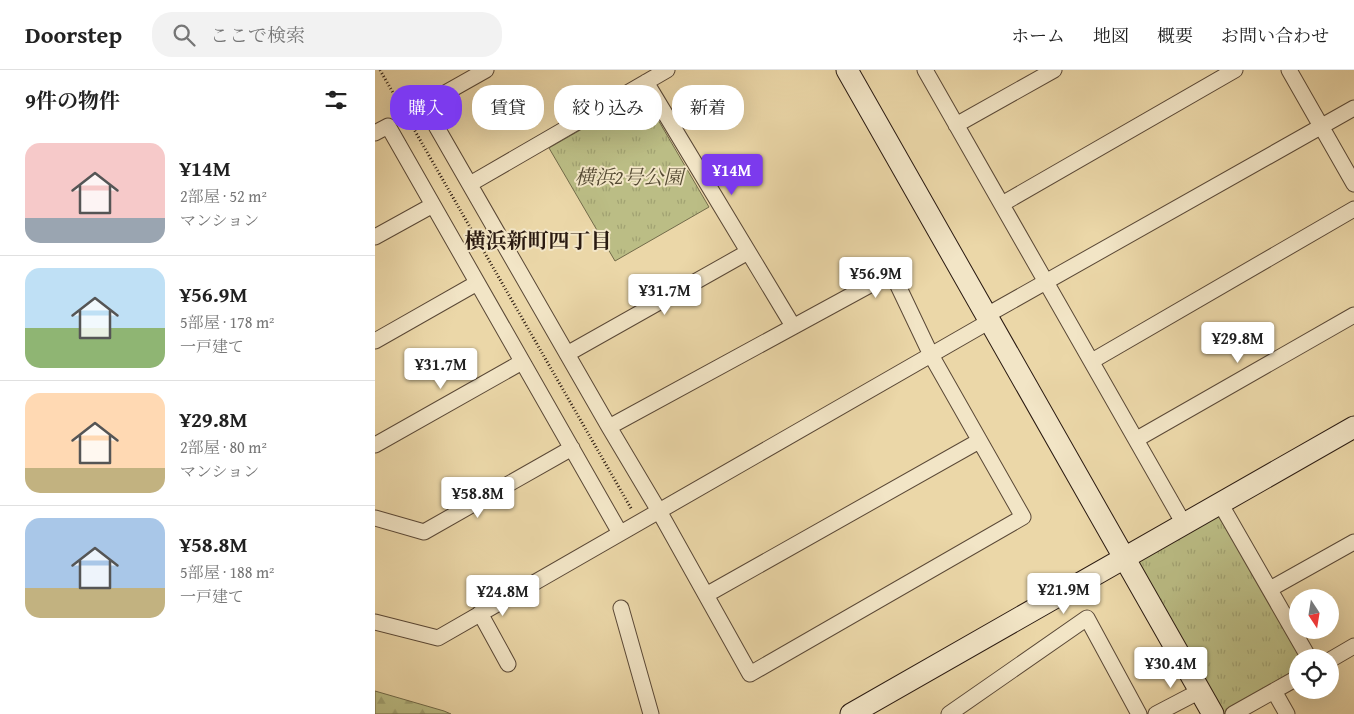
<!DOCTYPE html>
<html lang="ja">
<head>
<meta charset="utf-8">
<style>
  :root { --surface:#fff; --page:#f2f2f2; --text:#222; --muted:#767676; --line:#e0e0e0; --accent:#7c3aed }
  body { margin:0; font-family:"Gentium Book Plus","Noto Serif JP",serif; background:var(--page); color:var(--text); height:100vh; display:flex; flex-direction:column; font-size:19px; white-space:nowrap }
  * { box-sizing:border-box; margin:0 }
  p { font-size:16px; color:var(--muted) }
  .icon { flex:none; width:28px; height:28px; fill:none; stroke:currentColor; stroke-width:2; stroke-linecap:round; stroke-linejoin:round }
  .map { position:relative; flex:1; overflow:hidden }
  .drawer { display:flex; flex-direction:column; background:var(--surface); width:375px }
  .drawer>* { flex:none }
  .top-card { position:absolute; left:15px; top:15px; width:475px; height:45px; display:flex; gap:10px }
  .needle { width:32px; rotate:168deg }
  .fabs { position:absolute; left:914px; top:519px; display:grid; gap:10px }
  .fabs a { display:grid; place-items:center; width:50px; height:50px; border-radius:50%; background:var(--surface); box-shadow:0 5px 20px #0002; font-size:25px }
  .price { position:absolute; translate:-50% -42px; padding:0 11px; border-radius:5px; background:#fff; color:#222; font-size:16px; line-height:32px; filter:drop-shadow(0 1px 2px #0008) }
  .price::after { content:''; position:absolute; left:50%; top:30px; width:15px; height:11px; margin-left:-8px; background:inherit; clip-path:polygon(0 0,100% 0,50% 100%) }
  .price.current { background:var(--accent); color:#fff }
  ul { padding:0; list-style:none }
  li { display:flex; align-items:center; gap:15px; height:125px; padding:0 25px }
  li+li { border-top:1px solid var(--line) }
  li span { display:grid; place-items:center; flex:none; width:140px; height:100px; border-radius:15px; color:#555 }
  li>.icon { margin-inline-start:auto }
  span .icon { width:60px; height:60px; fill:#fffc; stroke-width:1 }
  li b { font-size:21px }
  h2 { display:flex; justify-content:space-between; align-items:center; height:60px; padding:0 25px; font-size:21px }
  .tag { padding:0 18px; border-radius:20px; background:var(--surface); box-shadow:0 5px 20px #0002; font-size:18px; line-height:45px }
  .tag.current { background:var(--accent); color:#fff }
  header { display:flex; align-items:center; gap:30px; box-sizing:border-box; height:70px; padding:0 25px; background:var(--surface); border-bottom:1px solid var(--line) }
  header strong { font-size:24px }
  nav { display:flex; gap:28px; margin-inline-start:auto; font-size:18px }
  .search { width:350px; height:45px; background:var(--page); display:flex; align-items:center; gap:12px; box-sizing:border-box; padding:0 18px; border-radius:20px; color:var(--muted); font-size:19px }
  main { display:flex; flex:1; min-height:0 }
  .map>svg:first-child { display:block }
</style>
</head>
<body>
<header>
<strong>Doorstep</strong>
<div class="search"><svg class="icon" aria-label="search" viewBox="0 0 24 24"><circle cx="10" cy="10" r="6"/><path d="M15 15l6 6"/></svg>ここで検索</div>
<nav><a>ホーム</a><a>地図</a><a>概要</a><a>お問い合わせ</a></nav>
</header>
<main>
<section class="drawer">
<h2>9件の物件<svg class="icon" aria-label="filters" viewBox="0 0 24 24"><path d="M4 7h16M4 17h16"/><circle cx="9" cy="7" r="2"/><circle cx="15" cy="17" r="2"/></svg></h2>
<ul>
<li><span style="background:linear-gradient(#f6c9c9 75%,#9aa5b1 0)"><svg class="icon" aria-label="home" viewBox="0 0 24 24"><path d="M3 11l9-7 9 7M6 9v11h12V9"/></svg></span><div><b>¥14M</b><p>2部屋 · 52 m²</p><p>マンション</p></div></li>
<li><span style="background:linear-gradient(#bfe0f5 60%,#8fb573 0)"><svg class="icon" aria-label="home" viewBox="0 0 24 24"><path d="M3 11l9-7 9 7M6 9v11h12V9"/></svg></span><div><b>¥56.9M</b><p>5部屋 · 178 m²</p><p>一戸建て</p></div></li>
<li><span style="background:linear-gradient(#ffd9b3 75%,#c2b280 0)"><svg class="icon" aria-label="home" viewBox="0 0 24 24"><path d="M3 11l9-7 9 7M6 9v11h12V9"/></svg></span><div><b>¥29.8M</b><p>2部屋 · 80 m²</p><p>マンション</p></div></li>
<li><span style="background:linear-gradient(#a9c7e8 70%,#c2b280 0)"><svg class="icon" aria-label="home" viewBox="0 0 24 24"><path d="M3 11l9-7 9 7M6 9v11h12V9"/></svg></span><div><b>¥58.8M</b><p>5部屋 · 188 m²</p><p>一戸建て</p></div></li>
</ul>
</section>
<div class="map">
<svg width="979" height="644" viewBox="0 0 979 644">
  <defs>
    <pattern id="grass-tufts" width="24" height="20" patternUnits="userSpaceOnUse" patternTransform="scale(1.25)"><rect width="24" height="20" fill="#bbbd85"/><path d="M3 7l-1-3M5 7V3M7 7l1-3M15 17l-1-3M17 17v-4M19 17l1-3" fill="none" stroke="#a1a272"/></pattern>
    <pattern id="forest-firs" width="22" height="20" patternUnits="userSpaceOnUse" patternTransform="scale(1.25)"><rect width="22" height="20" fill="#bbbd85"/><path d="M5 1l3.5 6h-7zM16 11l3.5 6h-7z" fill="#a1a272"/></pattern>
  </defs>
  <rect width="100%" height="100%" fill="#ebd7a8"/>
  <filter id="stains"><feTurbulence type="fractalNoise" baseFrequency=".004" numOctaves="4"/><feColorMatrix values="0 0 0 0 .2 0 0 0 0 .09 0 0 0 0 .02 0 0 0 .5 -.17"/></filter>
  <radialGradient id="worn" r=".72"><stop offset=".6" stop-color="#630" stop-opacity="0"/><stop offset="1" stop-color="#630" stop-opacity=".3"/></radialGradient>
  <!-- grass -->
  <path fill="url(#grass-tufts)" stroke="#726b4a" d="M 268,24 L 334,137 L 240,191 L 174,78 Z
    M 843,445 L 927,587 L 922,588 L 922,602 L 850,644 L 843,644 L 759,492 Z"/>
  <!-- forest -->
  <path fill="url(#forest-firs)" stroke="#726b4a" d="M 0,621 L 69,641 L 76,644 L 0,644 Z"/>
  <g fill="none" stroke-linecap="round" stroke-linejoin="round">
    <!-- street casing -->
    <g stroke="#5a4836" stroke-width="17">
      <path id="street" d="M 111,0 L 49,35 L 234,357 L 284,441 L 375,604 L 648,447 L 556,285 L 517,203 L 234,357
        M 550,0 L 809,454
        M 914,0 L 979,114
        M 271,12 L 418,256
        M 581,55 L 679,0
        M 0,63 L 13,56 L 245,463
        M 95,114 L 292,0
        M 627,134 L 860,0
        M 0,167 L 58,135
        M 612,245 L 979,38
        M 0,271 L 102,213
        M 192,284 L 373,182
        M 717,291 L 979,139
        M 762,369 L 979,245
        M 0,375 L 147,292
        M 845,433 L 934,588
        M 0,448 L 49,462 L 197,378
        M 895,519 L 979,472
        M 331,525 L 604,371
        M 246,538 L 276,644
        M 105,543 L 133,594
        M 0,552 L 63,568 L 615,251
        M 955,590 L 979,576
        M 899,621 L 912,644
        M 574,644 L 712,548 L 764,644
        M 781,644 L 825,621
        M 858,644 L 922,608"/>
    </g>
    <!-- secondary casing -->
    <g stroke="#291910" stroke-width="23">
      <path id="secondary" d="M 472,0 L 838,644
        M 476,644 L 979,357"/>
    </g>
    <!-- path -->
    <path stroke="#291910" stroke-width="3" stroke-dasharray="1 2.5" stroke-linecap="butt" d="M 5,0 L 257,440"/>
    <!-- street -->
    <use href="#street" stroke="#f2e5c6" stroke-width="15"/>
    <!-- secondary -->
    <use href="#secondary" stroke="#f2e5c6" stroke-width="21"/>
  </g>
  <g text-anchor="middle" stroke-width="4" stroke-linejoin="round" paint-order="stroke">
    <!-- park labels -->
    <g font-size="20" font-style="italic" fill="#554a33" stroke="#f2e5c6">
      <text x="254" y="114">横浜2号公園</text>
    </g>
    <!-- neighbourhood labels -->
    <g font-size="21" font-weight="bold" fill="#291910" stroke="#f2e5c6">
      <text x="163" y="178">横浜新町四丁目</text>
    </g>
  </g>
  <rect width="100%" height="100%" filter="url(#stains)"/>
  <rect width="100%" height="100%" fill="url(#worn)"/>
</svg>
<div class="fabs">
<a><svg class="needle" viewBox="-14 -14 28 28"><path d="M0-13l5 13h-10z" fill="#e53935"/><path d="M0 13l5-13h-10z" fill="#767676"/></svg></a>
<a><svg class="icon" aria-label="locate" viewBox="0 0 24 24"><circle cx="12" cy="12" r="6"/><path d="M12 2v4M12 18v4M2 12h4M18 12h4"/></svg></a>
</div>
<b class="price current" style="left:357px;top:126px">¥14M</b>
<b class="price" style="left:501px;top:229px">¥56.9M</b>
<b class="price" style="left:290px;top:246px">¥31.7M</b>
<b class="price" style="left:863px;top:294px">¥29.8M</b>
<b class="price" style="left:66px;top:320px">¥31.7M</b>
<b class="price" style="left:103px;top:449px">¥58.8M</b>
<b class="price" style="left:689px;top:545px">¥21.9M</b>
<b class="price" style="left:128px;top:547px">¥24.8M</b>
<b class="price" style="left:796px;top:619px">¥30.4M</b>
<div class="top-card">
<a class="tag current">購入</a>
<a class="tag">賃貸</a>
<a class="tag">絞り込み</a>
<a class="tag">新着</a>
</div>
</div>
</main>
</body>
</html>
